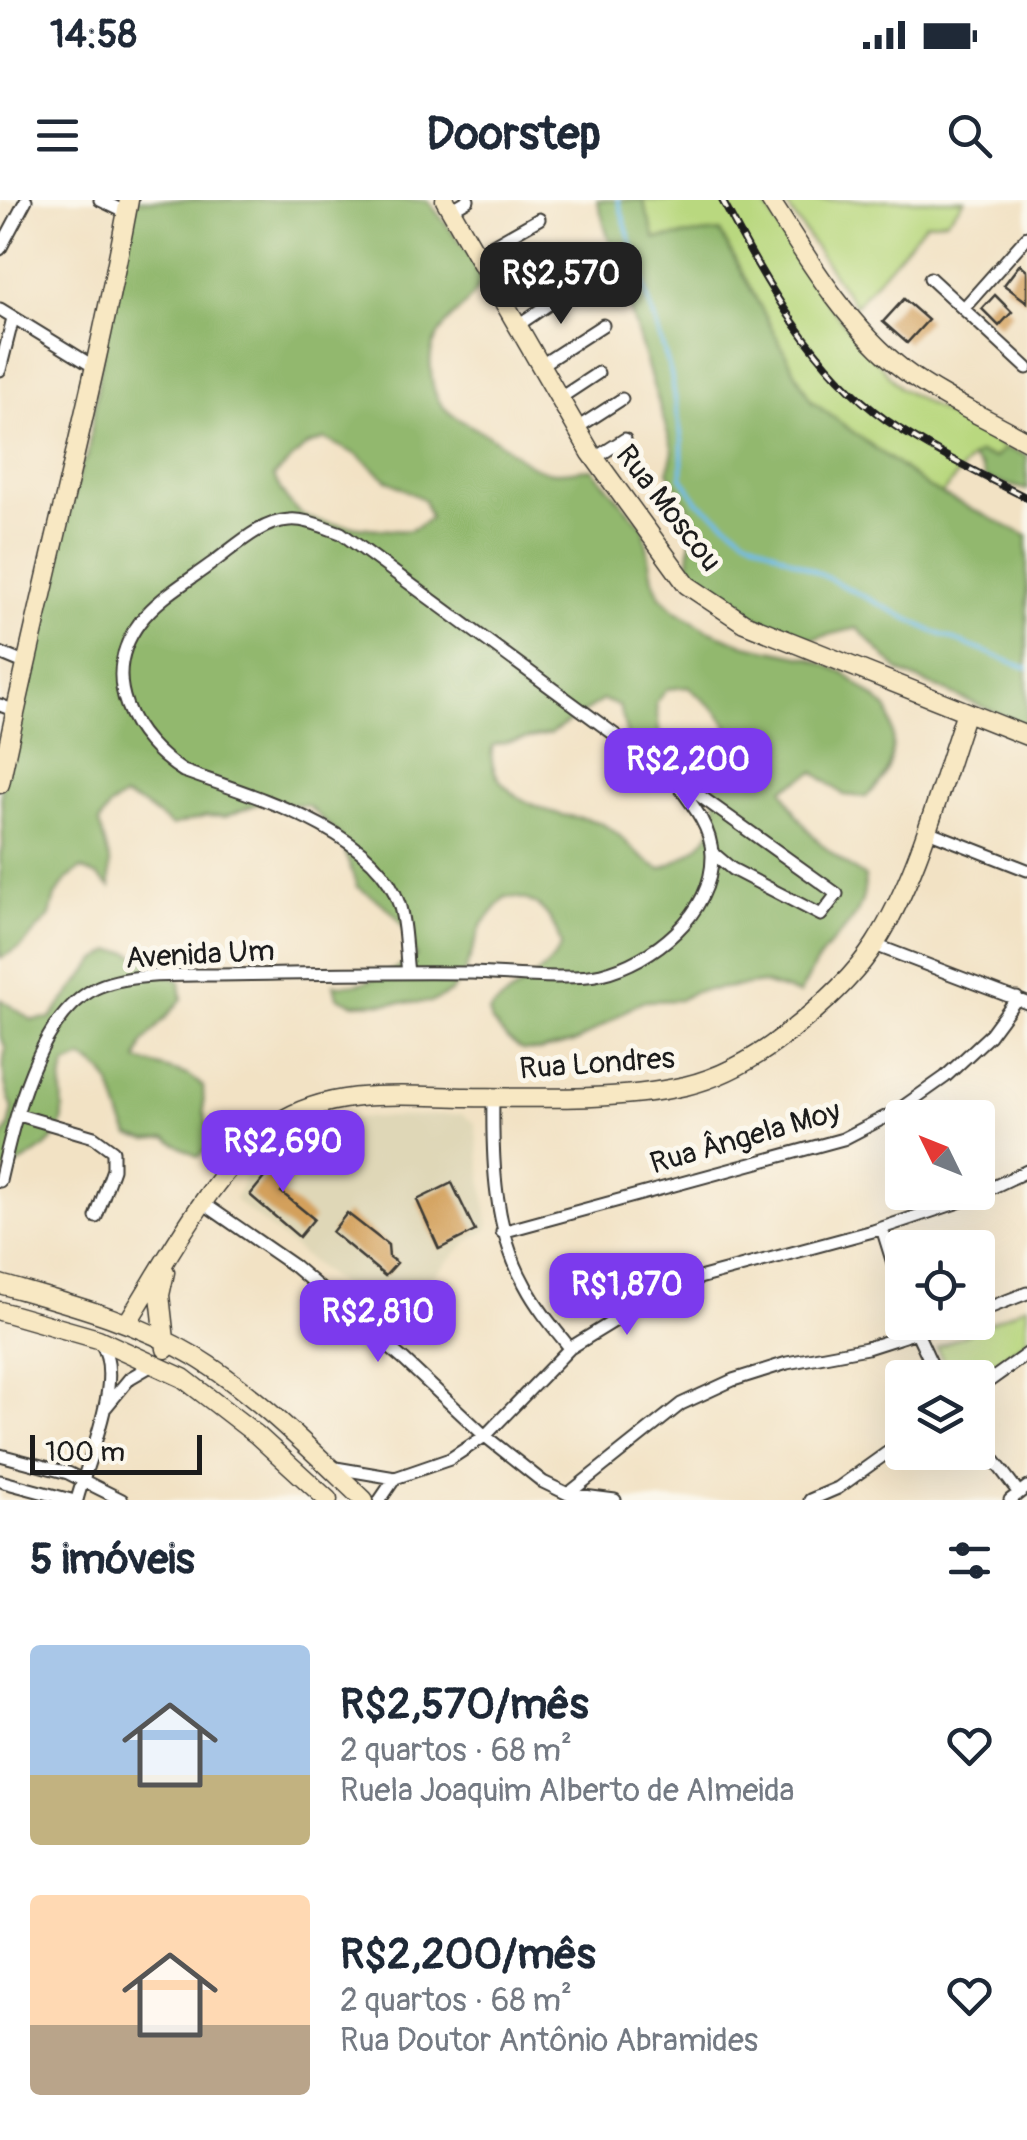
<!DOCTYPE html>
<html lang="pt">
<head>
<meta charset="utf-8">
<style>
  :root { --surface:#fff; --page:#f6f6f7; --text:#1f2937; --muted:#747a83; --accent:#7c3aed }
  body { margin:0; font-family:Pangolin,sans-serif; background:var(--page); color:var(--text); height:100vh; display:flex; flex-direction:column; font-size:38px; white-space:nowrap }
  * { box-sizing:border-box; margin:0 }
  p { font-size:32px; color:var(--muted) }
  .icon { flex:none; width:55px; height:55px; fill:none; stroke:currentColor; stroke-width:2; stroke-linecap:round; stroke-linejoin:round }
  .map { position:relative; height:1300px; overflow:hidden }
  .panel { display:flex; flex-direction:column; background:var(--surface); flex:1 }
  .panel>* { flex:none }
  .needle { width:65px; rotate:313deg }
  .controls { position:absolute; left:885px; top:900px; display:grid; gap:20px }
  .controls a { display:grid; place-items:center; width:110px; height:110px; border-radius:10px; background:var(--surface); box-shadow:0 10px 40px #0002; font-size:50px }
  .scale { position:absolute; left:30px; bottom:25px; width:172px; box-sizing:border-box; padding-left:10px; border:5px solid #1c1c1c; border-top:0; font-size:28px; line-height:35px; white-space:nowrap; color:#1c1c1c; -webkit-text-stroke:8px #fbf7ec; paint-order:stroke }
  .price { position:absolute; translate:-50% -85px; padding:0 22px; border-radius:20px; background:var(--accent); color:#fff; font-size:32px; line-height:65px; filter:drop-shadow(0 2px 5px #0008) }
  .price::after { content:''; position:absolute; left:50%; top:60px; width:30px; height:22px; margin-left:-15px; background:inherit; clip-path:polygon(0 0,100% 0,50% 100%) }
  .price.active { background:#222; color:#fff }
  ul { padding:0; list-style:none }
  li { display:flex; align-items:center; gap:30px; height:250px; padding:0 30px }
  li span { display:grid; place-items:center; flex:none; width:280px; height:200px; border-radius:10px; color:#555 }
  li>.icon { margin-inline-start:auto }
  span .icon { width:120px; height:120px; fill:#fffc; stroke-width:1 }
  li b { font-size:42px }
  h2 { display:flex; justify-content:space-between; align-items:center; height:120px; padding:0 30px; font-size:42px }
  .status { display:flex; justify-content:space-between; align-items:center; height:70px; padding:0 50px; background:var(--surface); direction:ltr }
  .status svg { height:28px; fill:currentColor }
  header { display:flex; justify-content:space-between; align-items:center; height:130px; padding:0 30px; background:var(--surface); font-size:45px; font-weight:700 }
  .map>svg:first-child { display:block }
</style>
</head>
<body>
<div class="status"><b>14:58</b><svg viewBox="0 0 49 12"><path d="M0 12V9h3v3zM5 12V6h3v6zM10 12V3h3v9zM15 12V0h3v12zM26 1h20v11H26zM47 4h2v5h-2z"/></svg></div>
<header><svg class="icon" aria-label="menu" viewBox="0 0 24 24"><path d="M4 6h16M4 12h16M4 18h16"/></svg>Doorstep<svg class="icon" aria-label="search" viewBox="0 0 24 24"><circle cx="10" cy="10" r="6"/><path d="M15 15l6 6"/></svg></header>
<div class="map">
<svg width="1027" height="1300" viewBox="0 0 1027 1300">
  <rect width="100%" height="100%" fill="#fbf7ec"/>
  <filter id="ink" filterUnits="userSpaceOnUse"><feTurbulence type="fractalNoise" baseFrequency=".01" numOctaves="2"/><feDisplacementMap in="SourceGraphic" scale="20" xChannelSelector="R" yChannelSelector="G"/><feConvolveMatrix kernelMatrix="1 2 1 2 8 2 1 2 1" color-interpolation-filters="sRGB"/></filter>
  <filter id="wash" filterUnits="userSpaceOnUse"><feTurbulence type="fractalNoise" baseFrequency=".0048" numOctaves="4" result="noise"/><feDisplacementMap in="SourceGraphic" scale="40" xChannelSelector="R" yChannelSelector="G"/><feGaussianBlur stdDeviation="2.25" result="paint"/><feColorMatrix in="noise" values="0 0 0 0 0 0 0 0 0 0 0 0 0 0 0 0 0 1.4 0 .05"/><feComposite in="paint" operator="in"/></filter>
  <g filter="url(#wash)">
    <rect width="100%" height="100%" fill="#f2e2c4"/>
    <!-- built -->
    <path fill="#dfd7b7" d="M 462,914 L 475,923 L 489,1029 L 466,1043 L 387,1123 L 235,1000 L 248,966 L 266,950 L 302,930 L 334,919 Z"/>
    <!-- green -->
    <path fill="#b9d87f" stroke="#6a7a4e" stroke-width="2.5" d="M 643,0 L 762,0 L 828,104 L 900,188 L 1005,248 L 995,258 L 971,258 L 942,294 L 929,288 L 811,201 L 720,32 L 654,39 Z
      M 783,0 L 965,0 L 947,20 L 926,23 L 855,106 Z
      M 1027,1105 L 1027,1140 L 975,1177 L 950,1177 L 937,1148 Z"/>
    <!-- forest -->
    <path fill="#92b86e" stroke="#576a45" stroke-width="2.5" fill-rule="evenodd" d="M 125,0 L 427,0 L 484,71 C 476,107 444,115 433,146 C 430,154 430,161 431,169 C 432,219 467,219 500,243 C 516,254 532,271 553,272 C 566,273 580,269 592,269 L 644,328 L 653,379 L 660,396 L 675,410 L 705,429 L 746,445 L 809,458 L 843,472 L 888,509 C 897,543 895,575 865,597 L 844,595 L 814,572 L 783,589 C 800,629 828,654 865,677 C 865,721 841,727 819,759 C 811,770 807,783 799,794 L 763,783 L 693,792 L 680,800 L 642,801 L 576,842 L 539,851 L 522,850 L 507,839 L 492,822 L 489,812 C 512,788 547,776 561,746 C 553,715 538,696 505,697 L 481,726 L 465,772 L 451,792 L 432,802 L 354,804 L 337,797 L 334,784 C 360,790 395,770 416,756 C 401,717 393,708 357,687 L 340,636 L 308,606 L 262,602 L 225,617 L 207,616 L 172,626 L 142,604 L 124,597 L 109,607 L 99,623 L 110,661 L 110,687 L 98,676 L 81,669 L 67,679 L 55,696 L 50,716 L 20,748 L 0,758 L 0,654 L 3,646 L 0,551 L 24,487 L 82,263 L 87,258 ZM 325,239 L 359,256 L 387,280 L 424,300 L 430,318 C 423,323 418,328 410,330 C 398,332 320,324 309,318 C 292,310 281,293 274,276 L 306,246 ZM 688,487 L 718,512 L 728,527 C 725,544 711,570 711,582 C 711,590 716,598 716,606 C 717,640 688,656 661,669 C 636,659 624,633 600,623 C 588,617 575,618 562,615 C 530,607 483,585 493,545 L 550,534 L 603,500 L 619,506 L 633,557 L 646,569 L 662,556 L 656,503 L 667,489 Z
      M 597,0 L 643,0 L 655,39 L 720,32 L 811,201 L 929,288 L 1027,336 L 1027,526 L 900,472 L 857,428 L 812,439 L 746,414 L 688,373 L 693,316 L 668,272 L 673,251 Z
      M 1005,248 L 1027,255 L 1027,290 L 986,279 L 981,267 L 971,258 L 979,253 L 995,258 Z
      M 112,751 L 129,752 L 180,781 L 182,799 L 143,843 L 137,860 L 188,875 L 203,886 L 204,912 L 212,945 L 198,957 L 166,938 L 148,940 L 130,936 C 110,903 121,876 82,858 L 66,865 C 59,883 63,895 63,913 C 64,943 23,963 0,973 L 0,943 L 9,927 L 13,909 C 5,889 0,869 6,848 L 0,836 L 0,799 L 32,820 L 50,818 L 96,761 Z"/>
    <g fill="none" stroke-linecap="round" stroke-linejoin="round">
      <!-- stream -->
      <path stroke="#71bdea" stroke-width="4" d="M 618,0 L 671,174 L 682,241 L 682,277 L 697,301 L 745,336 L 934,432 L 1027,468"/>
    </g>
    <g id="blocks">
      <!-- building -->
      <path fill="#d3a05b" d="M 1020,64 L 1027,70 L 1027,102 L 1004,85 Z
        M 995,95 L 1012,112 L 999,126 L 982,109 Z
        M 904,99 L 928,120 L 907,143 L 883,122 Z
        M 286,951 L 303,965 L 281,992 L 314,1019 L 299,1037 L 250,995 Z
        M 452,983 L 475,1031 L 439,1049 L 417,1000 Z
        M 347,1013 L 388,1045 L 389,1057 L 397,1063 L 385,1076 L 332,1032 Z"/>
    </g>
  </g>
  <g filter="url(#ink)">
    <use href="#blocks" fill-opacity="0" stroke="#3c3a35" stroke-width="2.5"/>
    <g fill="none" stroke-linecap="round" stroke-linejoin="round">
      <!-- street casing -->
      <g stroke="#3c3a35" stroke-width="15">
        <path id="street" d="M 100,0 L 127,13
          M 451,10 L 468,0
          M 0,49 L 26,0
          M 477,54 L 539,19
          M 930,78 L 1027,168
          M 503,99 L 571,56
          M 0,109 L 96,168
          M 963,109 L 1027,37
          M 518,125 L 586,79
          M 541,165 L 603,125
          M 0,170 L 13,118
          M 560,198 L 598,173
          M 577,228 L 622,199
          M 595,258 L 625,239
          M 0,453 L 24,463
          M 0,505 L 15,511
          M 679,581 L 837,694 L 821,715 L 732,669 L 713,653
          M 925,630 L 1027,670
          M 875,745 L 1027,803
          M 493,897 C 492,960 494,1030 525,1085 C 537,1108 554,1128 570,1148
          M 19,915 L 94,937 L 113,951 L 113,969 L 96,1017
          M 0,981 C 14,921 36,820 94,789 C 124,773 181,775 214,775 C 300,774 386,772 472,773 C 505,774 571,781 601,774 C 652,762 713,714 712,655 C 712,626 688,599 671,576 L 341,333 C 326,328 305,318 289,320 C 259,322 235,347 211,364 C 187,382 158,398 140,422 C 98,478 132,538 183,571 C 250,595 375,629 399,704 C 406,724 405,751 408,773
          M 203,1003 L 294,1066 L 404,1160 L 485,1236 L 543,1282 L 568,1294 L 615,1300
          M 882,1028 L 902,1092
          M 502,1032 L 843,939 L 897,911 L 945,877 L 989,836 L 1017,798
          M 978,1112 L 1027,1093
          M 912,1122 L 938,1178
          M 978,1189 L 1027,1154
          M 106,1207 L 130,1178 L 154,1164
          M 978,1239 L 1019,1293
          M 0,1255 L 68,1273 L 122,1300
          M 330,1267 L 395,1278
          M 0,1281 L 71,1300
          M 568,1294 L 681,1204 L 733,1180 L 787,1163 L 867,1148 L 948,1122
          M 77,1300 C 87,1261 126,1176 100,1142
          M 380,1300 L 395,1278 L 450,1259 L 485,1236 L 570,1148 L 673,1085 L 873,1031 L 968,999 L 1027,971
          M 810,1300 L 838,1288 L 902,1242
          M 1010,1300 L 1027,1287"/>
      </g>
      <!-- secondary casing -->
      <g stroke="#3c3a35" stroke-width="21">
        <path id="secondary" d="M 445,0 L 591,253 L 687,385 L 744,423 L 1027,536
          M 770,0 C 808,60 848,127 905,171 C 942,199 987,218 1027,241
          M 0,584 C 40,389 93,196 129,0
          M 165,1072 L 160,1095 L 166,1149
          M 0,1084 C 66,1103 134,1120 194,1156 C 254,1192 313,1252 364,1300
          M 0,1111 L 98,1139 L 183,1178 L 257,1235 L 328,1300
          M 127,1123 C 166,1062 216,964 276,924 C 332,887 404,896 467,897 C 538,898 616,901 685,886 C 722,877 756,858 785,835 C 816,811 854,777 875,744 C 918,677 940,587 966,512"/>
      </g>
      <!-- street -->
      <use href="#street" stroke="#fff" stroke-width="11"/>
      <!-- secondary -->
      <use href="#secondary" stroke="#f8e8c3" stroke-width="18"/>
      <!-- rail casing -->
      <g stroke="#1c1c1c" stroke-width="8">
        <path id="rail" d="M 722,0 C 765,80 810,166 886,220 C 930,250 980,274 1027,298"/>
      </g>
      <!-- rail -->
      <use href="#rail" stroke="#fbf7ec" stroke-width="4" stroke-dasharray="11" stroke-linecap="butt"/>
    </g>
  </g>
  <g text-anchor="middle" stroke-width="10" stroke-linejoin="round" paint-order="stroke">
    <!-- street labels -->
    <g font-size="30" fill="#1c1c1c" stroke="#fbf7ec">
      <text transform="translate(669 308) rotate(52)" y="10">Rua Moscou</text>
      <text transform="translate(200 754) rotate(-3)" y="10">Avenida Um</text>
      <text transform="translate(597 863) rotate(-4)" y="10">Rua Londres</text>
      <text transform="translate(745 937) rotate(-16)" y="10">Rua Ângela Moy</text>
    </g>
  </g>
</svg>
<div class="controls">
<a><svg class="needle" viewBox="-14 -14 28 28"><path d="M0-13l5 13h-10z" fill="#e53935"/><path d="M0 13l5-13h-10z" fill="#747a83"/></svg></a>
<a><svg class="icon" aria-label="locate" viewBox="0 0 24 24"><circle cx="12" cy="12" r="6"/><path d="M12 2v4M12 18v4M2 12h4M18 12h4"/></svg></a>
<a><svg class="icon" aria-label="layers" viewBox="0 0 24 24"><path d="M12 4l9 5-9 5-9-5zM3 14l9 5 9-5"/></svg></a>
</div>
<div class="scale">100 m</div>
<b class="price active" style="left:561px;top:127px">R$2,570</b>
<b class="price" style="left:688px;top:613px">R$2,200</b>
<b class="price" style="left:283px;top:995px">R$2,690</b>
<b class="price" style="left:627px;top:1138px">R$1,870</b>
<b class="price" style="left:378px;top:1165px">R$2,810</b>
</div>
<section class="panel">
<h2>5 imóveis<svg class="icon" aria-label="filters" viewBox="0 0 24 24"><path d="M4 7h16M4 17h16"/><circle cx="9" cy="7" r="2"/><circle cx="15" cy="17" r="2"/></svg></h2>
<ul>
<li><span style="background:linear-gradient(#a9c7e8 65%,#c2b280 0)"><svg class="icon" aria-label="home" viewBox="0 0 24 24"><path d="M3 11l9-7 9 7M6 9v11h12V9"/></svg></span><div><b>R$2,570/mês</b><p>2 quartos · 68 m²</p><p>Ruela Joaquim Alberto de Almeida</p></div><svg class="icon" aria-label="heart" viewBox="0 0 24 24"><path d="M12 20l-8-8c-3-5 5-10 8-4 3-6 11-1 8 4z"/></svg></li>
<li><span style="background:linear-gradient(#ffd9b3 65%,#b9a48a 0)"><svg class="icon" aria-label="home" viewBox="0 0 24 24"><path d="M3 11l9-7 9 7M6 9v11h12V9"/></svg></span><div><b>R$2,200/mês</b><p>2 quartos · 68 m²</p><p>Rua Doutor Antônio Abramides</p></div><svg class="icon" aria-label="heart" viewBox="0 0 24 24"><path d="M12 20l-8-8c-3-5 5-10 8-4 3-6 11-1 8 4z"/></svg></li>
</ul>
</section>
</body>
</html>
